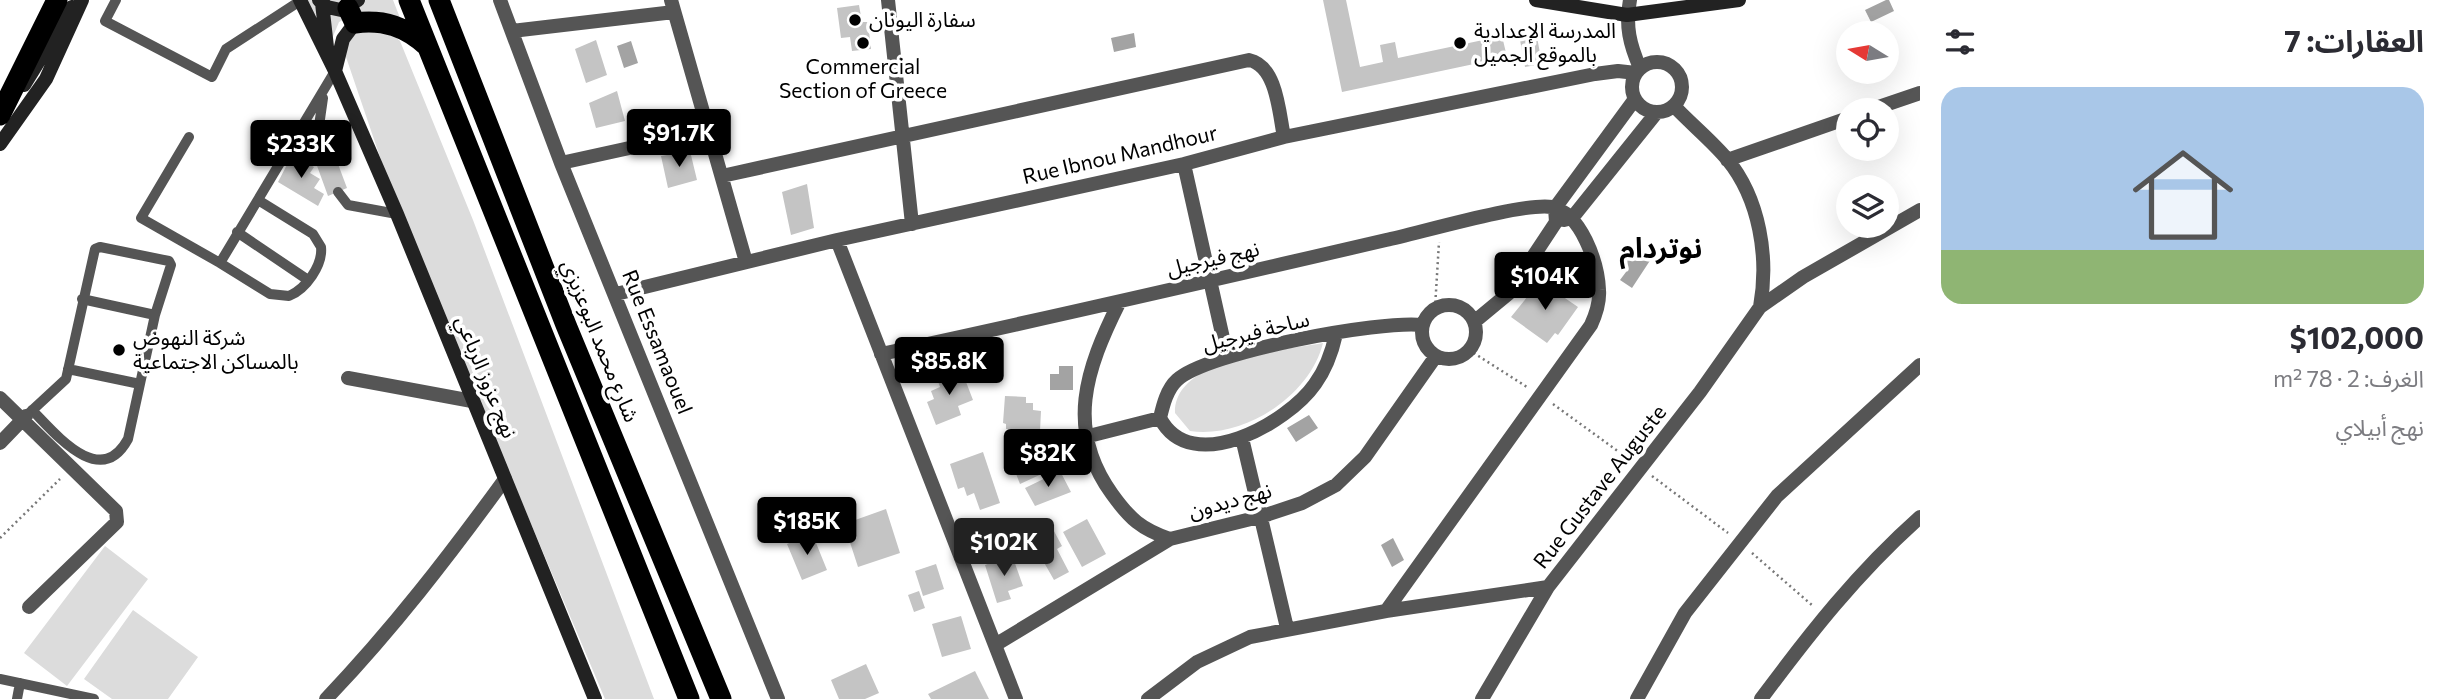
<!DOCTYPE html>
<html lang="ar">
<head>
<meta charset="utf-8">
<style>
  :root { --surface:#fff; --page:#f2f2f3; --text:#2b2b33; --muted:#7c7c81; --accent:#000 }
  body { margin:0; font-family:Commissioner,"Noto Sans Arabic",sans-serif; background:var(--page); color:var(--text); direction:rtl; height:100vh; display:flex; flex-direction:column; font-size:26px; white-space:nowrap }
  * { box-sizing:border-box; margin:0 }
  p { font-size:23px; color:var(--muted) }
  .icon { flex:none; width:38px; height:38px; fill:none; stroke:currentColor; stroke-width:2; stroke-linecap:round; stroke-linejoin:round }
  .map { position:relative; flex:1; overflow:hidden; direction:ltr }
  .details { display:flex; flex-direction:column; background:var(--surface); width:525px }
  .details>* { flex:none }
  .needle { width:46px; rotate:281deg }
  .fabs { position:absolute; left:1836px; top:21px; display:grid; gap:14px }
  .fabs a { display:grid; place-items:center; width:63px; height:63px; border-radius:50%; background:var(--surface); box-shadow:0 7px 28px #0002; font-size:35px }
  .price { position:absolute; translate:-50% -60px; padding:0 16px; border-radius:7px; background:var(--accent); color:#fff; font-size:23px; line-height:46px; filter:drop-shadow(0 2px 4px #0008) }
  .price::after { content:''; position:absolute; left:50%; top:42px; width:21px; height:16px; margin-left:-10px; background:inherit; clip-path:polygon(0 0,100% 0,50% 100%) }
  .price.current { background:#222; color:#fff }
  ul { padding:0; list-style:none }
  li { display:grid; align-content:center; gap:14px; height:371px; padding:0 21px }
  li span { display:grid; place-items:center; height:217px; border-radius:21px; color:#555 }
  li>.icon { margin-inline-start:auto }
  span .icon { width:126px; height:126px; fill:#fffc; stroke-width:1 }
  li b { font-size:30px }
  h2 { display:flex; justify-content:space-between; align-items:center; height:84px; padding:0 21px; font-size:30px }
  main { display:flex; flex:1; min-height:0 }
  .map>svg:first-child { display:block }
</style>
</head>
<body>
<main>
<section class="details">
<h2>العقارات: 7<svg class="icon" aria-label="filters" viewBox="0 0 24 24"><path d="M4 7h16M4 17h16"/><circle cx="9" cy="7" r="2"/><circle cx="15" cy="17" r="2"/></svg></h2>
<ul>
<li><span style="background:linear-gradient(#a9c7e8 75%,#8fb573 0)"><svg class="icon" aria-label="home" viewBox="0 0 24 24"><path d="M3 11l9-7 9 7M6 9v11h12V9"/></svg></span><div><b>$102,000</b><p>الغرف: 2 · 78 m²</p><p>نهج أبيلاي</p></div></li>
</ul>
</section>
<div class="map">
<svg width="1920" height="699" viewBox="0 0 1920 699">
  <rect width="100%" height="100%" fill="#fff"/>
  <!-- green -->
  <path fill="#dcdcdc" d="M 307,0 L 393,0 L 402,23 C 375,6 367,9 339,22 L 329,46 Z
    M 385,27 L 400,41 L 473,220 L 654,699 L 605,699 L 396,204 L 346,57 L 347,44 L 359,29 Z
    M 1323,343 C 1310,396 1244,439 1190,431 L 1175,413 C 1174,357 1282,351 1323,343 Z
    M 105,546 L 148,579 L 67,686 L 24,653 Z
    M 133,610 L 198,657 L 168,699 L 112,699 L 84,679 Z"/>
  <!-- water -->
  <path fill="#a3a3a3" d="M 1886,0 L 1889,0 L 1894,11 L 1871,22 L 1865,10 Z
    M 1134,33 L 1136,47 L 1114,52 L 1111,38 Z
    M 631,41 L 638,63 L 624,68 L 617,46 Z
    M 1642,249 L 1653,256 L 1632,288 L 1620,280 L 1626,272 L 1627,259 L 1637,256 Z
    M 1059,366 L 1073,366 L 1073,390 L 1050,390 L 1050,374 L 1059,374 Z
    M 1309,415 L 1318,428 L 1296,442 L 1287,428 Z
    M 1393,538 L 1404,560 L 1392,567 L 1381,545 Z"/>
  <!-- building -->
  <path fill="#c4c4c4" d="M 1323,0 L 1346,0 L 1360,67 L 1383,62 L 1380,45 L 1395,42 L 1398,58 L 1502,36 L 1507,57 L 1342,92 Z
    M 859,5 L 862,22 L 868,22 L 871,49 L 852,51 L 850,37 L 841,38 L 837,8 Z
    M 1537,37 L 1542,64 L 1525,67 L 1520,40 Z
    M 596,40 L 607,75 L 586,83 L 575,49 Z
    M 617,91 L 625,121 L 596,128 L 589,103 Z
    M 690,151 L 697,180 L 668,188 L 661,156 Z
    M 292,155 L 314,167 L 310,173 L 320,179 L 314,188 L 324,194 L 318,206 L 278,182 Z
    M 335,156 L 347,188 L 328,196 L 316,163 Z
    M 807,184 L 814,228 L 791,235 L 782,192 Z
    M 1540,281 L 1578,307 L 1558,335 L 1555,333 L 1547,343 L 1511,317 Z
    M 961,369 L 973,400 L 958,406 L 961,415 L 936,425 L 927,402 L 934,399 L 931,391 L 940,387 L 937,378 Z
    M 1005,396 L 1026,397 L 1026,403 L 1033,403 L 1033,410 L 1041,411 L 1040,431 L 1006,429 L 1006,424 L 1003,423 Z
    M 1053,445 L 1059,466 L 1020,484 L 1013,466 L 1030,450 L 1036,454 Z
    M 983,452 L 1000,503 L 980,510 L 974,493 L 967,496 L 964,487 L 958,489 L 950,464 Z
    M 1060,471 L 1071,492 L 1035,506 L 1025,488 Z
    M 886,509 L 900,553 L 858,567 L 844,524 Z
    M 1087,519 L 1106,554 L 1082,567 L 1063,532 Z
    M 1048,520 L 1062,546 L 1057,549 L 1069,572 L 1054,580 L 1038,552 L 1044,549 L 1032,529 Z
    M 812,533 L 827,570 L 802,580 L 787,544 Z
    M 1012,555 L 1023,586 L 1008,591 L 1011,599 L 997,603 L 985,565 Z
    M 936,564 L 944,589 L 923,596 L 915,571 Z
    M 919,591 L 925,608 L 914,612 L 908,595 Z
    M 961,616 L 971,649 L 942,657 L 932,624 Z
    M 866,664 L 879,693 L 865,699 L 839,699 L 831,680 Z
    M 975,671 L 989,699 L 931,699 L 928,694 Z"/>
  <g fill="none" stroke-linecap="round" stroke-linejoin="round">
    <!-- path -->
    <path stroke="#777" stroke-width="2.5" stroke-dasharray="2 3.5" stroke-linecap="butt" d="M 1435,308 L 1439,242
      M 1469,350 L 1527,387
      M 1553,404 L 1630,460
      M 1652,476 L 1728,533
      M 0,538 L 60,479
      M 1752,553 L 1813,606"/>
    <!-- lane -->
    <path stroke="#555" stroke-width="10" d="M 116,0 L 105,21 L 212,77 L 226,49 L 300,1
      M 323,98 L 318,133 L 325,160
      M 189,137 L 141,218 L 220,263
      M 338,192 L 348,205 L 397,214
      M 258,200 L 313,234 L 321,247 C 323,265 306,289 289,296 L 270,294 L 220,263 L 335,71
      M 237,232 L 308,280
      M 82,299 L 155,315
      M 68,369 L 140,384
      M 26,416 L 66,379 L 95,249 L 100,247 L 169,261 L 171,265 L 155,315 L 128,439 C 100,490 55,433 32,410
      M 0,679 L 94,699
      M 17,699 L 20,683"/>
    <!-- street -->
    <path stroke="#555" stroke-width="14" d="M 500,0 L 561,163 L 778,699
      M 671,0 L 746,262
      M 888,0 L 912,224
      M 1630,0 C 1625,26 1630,45 1640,68
      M 512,31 L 674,12
      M1632 87a25 25 0 1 1 50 0a25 25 0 1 1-50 0Z
      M 1674,106 C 1691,124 1711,140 1727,159 C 1760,199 1769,258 1760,307
      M 1870,110 L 1920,93
      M 1727,160 L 1848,118
      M 561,163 L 707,131
      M 1184,164 L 1227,356
      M 722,176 L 1249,60 C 1277,66 1279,113 1284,137
      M 1564,220 L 1572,218 L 1657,112
      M 837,240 L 1016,699
      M 616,294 L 837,240 L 1184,164 L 1284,137 L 1595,74 L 1618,71 L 1636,73
      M 1119,303 C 1086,369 1065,429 1112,494 C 1130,519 1141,529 1170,539
      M1422 332a27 27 0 1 1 54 0a27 27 0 1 1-54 0Z
      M 1474,322 L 1509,293 L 1556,222 L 1555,208 L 1635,99
      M 1336,334 C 1332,352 1326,369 1315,384 C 1288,423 1191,478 1160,418 C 1163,405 1167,389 1177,380 C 1207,352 1381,320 1422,325
      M 881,354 C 1050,318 1218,279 1386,240 C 1419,233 1524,202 1552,207 C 1581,213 1598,263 1599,290 C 1600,302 1596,314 1591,325 L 1386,611
      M 348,378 L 472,401
      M 0,398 L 116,511 L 117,522 L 29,607
      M 1085,437 L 1160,418
      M 1242,438 L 1287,628
      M 0,443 L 26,416
      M 995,645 L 1170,539 L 1263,516 L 1302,503 L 1336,485 L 1365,457 L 1436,356
      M 326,699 C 392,630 449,556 505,479
      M 1148,699 L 1197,662 L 1250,637 L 1386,611 L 1548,587
      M 1482,699 L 1548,587 L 1700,392 L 1760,307 L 1803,277 L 1920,210
      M 1637,699 L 1685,613 L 1777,496 L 1920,365
      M 1761,699 C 1810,633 1858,572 1920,517"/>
    <!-- secondary -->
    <path stroke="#222" stroke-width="14" d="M 300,0 L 335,71 L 397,214 L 595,699
      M 319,0 L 327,7 L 341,10 L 358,0
      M 1536,0 L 1627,15 L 1739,0
      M 322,3 L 327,47
      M 335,71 L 343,39 L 355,23
      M 24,85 L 72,7
      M 0,144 L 46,79 L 82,0"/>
    <!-- highway -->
    <path stroke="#000" stroke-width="21" d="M 409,0 L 689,699
      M 439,0 L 566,325 L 721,699
      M 348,8 L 355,23 C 384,19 406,27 427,46
      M 0,115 L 57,0"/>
  </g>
  <!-- markers -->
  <g fill="#000" stroke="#fff" stroke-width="2.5">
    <circle cx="855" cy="20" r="7"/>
    <circle cx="863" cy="43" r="7"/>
    <circle cx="1460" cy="43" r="7"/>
    <circle cx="119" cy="350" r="7"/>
  </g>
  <g text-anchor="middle" stroke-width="7" stroke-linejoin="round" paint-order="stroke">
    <!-- poi labels -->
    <g font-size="21" fill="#000" stroke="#fff" text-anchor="start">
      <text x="869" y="27">سفارة اليونان</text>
      <text x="1474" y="38">المدرسة الإعدادية<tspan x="1474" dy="24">بالموقع الجميل</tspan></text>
      <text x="863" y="74" text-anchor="middle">Commercial<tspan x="863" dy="24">Section of Greece</tspan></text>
      <text x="133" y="345">شركة النهوض<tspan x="133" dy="24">بالمساكن الاجتماعية</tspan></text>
    </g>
    <!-- street labels -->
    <g font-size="21" fill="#000" stroke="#fff">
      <text transform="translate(1120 155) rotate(-13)" y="7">Rue Ibnou Mandhour</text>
      <text transform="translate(1213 259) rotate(-13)" y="7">نهج فيرجيل</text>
      <text transform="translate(1256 332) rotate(-14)" y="7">ساحة فيرجيل</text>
      <text transform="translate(600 341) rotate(68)" y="7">شارع محمد البوعزيزي</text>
      <text transform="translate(657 342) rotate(68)" y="7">Rue Essamaouel</text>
      <text transform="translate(486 377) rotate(68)" y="7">نهج عزوز الرباعي</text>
      <text transform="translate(1600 487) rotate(-52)" y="7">Rue Gustave Auguste</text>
      <text transform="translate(1230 501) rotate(-15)" y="7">نهج ديدون</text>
    </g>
    <!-- district labels -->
    <g font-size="28" font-weight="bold" fill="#000" stroke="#fff">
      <text x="1661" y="258">نوتردام</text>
    </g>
  </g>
</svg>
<div class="fabs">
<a><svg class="needle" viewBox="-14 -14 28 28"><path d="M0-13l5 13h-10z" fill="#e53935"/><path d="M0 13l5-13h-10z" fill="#7c7c81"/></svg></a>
<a><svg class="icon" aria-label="locate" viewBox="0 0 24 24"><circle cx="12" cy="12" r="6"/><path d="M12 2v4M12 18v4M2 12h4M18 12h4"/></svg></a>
<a><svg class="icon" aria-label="layers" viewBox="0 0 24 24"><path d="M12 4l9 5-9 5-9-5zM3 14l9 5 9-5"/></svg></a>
</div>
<b class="price" style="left:679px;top:169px">$91.7K</b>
<b class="price" style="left:301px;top:180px">$233K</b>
<b class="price" style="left:1545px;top:312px">$104K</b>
<b class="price" style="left:949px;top:397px">$85.8K</b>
<b class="price" style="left:1048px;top:489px">$82K</b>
<b class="price" style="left:807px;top:557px">$185K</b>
<b class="price current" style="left:1004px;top:578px">$102K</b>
</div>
</main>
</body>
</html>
